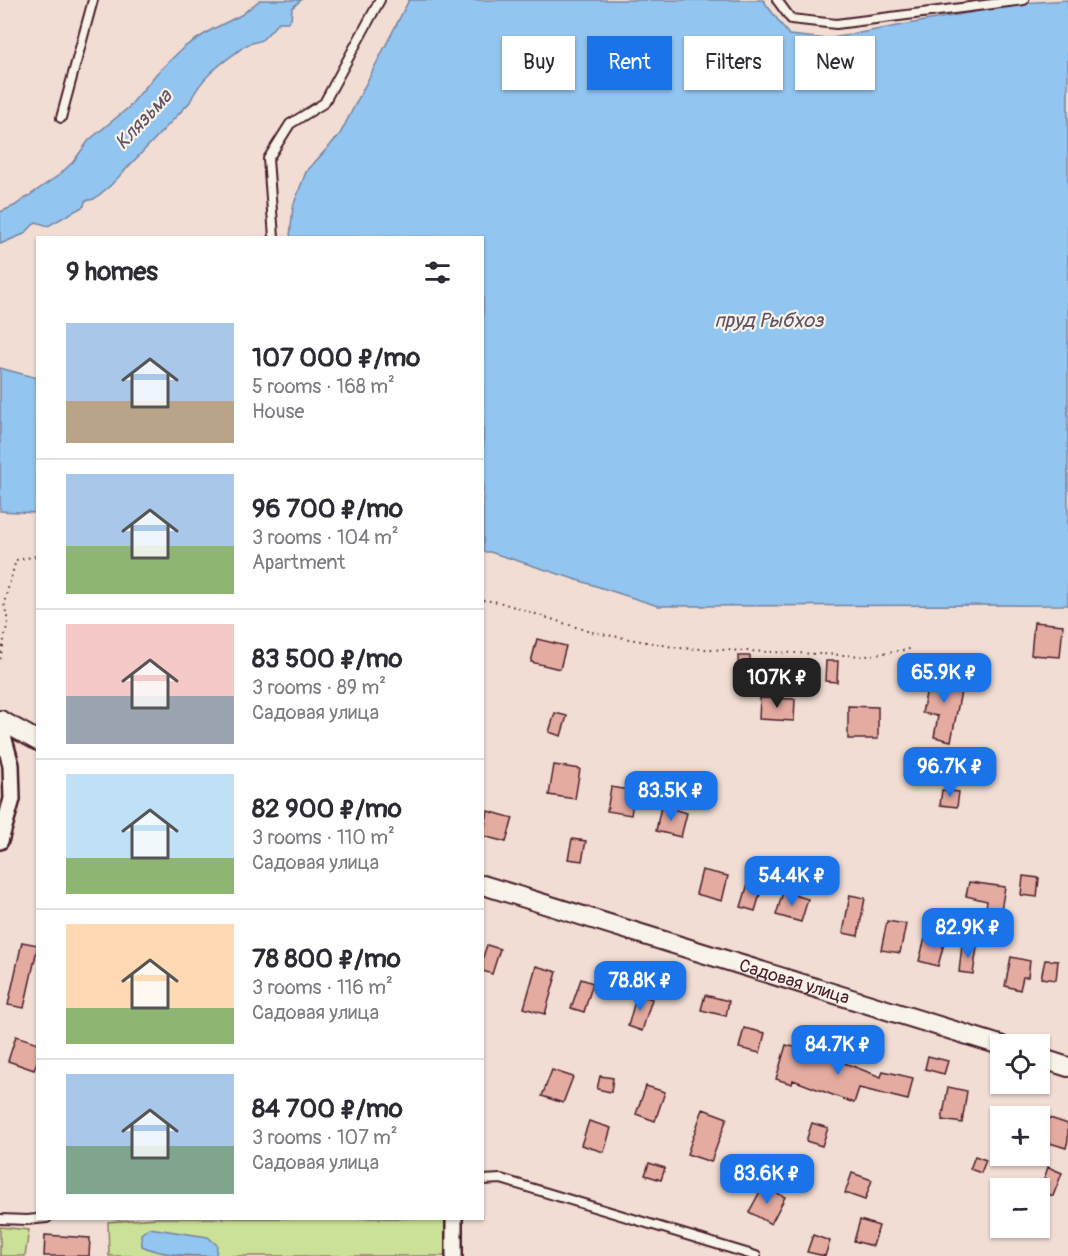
<!DOCTYPE html>
<html lang="en">
<head>
<meta charset="utf-8">
<style>
  :root { --surface:#fff; --page:#f2f2f3; --text:#2b2b33; --muted:#7c7c81; --line:#e1e1e2; --accent:#1a73e8 }
  body { margin:0; font-family:Pangolin,sans-serif; background:var(--page); color:var(--text); height:100vh; display:flex; flex-direction:column; font-size:22px; white-space:nowrap }
  * { box-sizing:border-box; margin:0 }
  p { font-size:20px; color:var(--muted) }
  .icon { flex:none; width:33px; height:33px; fill:none; stroke:currentColor; stroke-width:2; stroke-linecap:round; stroke-linejoin:round }
  .map { position:relative; flex:1; overflow:hidden }
  .panel { position:absolute; left:36px; top:236px; width:448px; height:984px; display:flex; flex-direction:column; background:var(--surface); border-radius:0px; box-shadow:0 2px 4px #0004 }
  .panel>* { flex:none }
  .top-card { position:absolute; left:502px; top:36px; width:476px; height:54px; display:flex; gap:12px }
  .buttons { position:absolute; left:990px; top:1034px; display:grid; gap:12px }
  .buttons a { display:grid; place-items:center; width:60px; height:60px; border-radius:0px; background:var(--surface); box-shadow:0 2px 4px #0004; font-size:30px }
  .price { position:absolute; translate:-50% -51px; padding:0 14px; border-radius:12px; background:var(--accent); color:#fff; font-size:20px; line-height:39px; filter:drop-shadow(0 2px 3px #0008) }
  .price::after { content:''; position:absolute; left:50%; top:36px; width:18px; height:14px; margin-left:-9px; background:inherit; clip-path:polygon(0 0,100% 0,50% 100%) }
  .price.on { background:#222; color:#fff }
  ul { padding:0; list-style:none }
  li { display:flex; align-items:center; gap:18px; height:150px; padding:0 30px }
  li+li { border-top:2px solid var(--line) }
  li span { display:grid; place-items:center; flex:none; width:168px; height:120px; border-radius:0px; color:#555 }
  li>.icon { margin-inline-start:auto }
  span .icon { width:72px; height:72px; fill:#fffc; stroke-width:1 }
  li b { font-size:26px }
  h2 { display:flex; justify-content:space-between; align-items:center; height:72px; padding:0 30px; font-size:26px }
  .pill { padding:0 21px; border-radius:0px; background:var(--surface); box-shadow:0 2px 4px #0004; font-size:21px; line-height:54px }
  .pill.on { background:var(--accent); color:#fff }
  .map>svg:first-child { display:block }
</style>
</head>
<body>
<div class="map">
<svg width="1068" height="1256" viewBox="0 0 1068 1256">
  <rect width="100%" height="100%" fill="#f1ddd3"/>
  <filter id="ink" filterUnits="userSpaceOnUse"><feTurbulence type="fractalNoise" baseFrequency=".0167" numOctaves="2"/><feDisplacementMap in="SourceGraphic" scale="12" xChannelSelector="R" yChannelSelector="G"/><feConvolveMatrix kernelMatrix="1 2 1 2 8 2 1 2 1" color-interpolation-filters="sRGB"/></filter>
  <g filter="url(#ink)">
    <!-- green -->
    <path fill="#cae197" stroke="#8a8061" stroke-width="1.5" d="M 156,1218 L 451,1218 L 452,1256 L 109,1256 L 108,1222 Z
      M 0,1227 L 29,1230 L 25,1256 L 0,1256 Z"/>
    <!-- water -->
    <path fill="#92c5ef" stroke="#7583a1" stroke-width="1.5" d="M 260,0 L 301,0 L 292,8 L 291,19 L 288,22 L 279,22 C 274,27 268,34 263,39 C 258,43 250,42 245,46 C 223,62 201,76 190,102 L 110,186 L 94,199 L 85,201 L 84,206 L 48,226 L 36,222 L 24,234 L 0,244 L 0,212 L 14,206 L 59,175 L 73,162 L 89,140 L 128,108 L 157,73 L 184,47 L 211,30 L 241,15 Z
      M 409,0 L 763,0 L 789,35 L 827,39 L 1022,3 L 1068,0 L 1068,605 L 658,606 L 490,552 L 483,552 L 483,237 L 290,237 L 293,206 L 306,172 L 340,134 Z
      M 0,368 L 37,378 L 37,513 L 0,511 Z
      M 149,1228 L 208,1237 L 217,1245 L 216,1256 C 192,1256 162,1256 142,1246 L 141,1234 Z"/>
    <!-- building -->
    <path fill="#e4aba1" stroke="#4a1f2b" stroke-width="1.5" d="M 1034,622 L 1063,625 L 1060,657 L 1031,655 Z
      M 537,639 L 566,646 L 560,669 L 531,662 Z
      M 738,656 L 750,656 L 750,689 L 739,689 Z
      M 826,661 L 838,661 L 837,682 L 825,681 Z
      M 785,662 L 798,663 L 798,674 L 785,673 Z
      M 948,674 L 964,677 L 951,741 L 934,737 L 938,716 L 922,713 L 929,679 L 946,683 Z
      M 760,698 L 795,699 L 794,721 L 759,719 Z
      M 848,706 L 878,707 L 878,739 L 848,739 Z
      M 555,713 L 567,716 L 561,736 L 549,732 Z
      M 554,765 L 580,769 L 575,799 L 549,795 Z
      M 611,787 L 635,791 L 631,815 L 607,811 Z
      M 942,790 L 959,792 L 957,807 L 940,805 Z
      M 661,806 L 687,813 L 681,837 L 656,831 Z
      M 488,811 L 513,818 L 506,842 L 483,836 Z
      M 572,839 L 586,841 L 582,861 L 568,859 Z
      M 702,870 L 728,876 L 722,901 L 696,894 Z
      M 1023,876 L 1039,878 L 1037,897 L 1021,895 Z
      M 750,877 L 764,881 L 755,911 L 741,907 Z
      M 969,882 L 1005,887 L 1000,916 L 985,914 L 987,901 L 966,896 Z
      M 783,892 L 808,899 L 801,922 L 776,915 Z
      M 850,895 L 865,898 L 858,936 L 843,933 Z
      M 887,921 L 906,924 L 900,953 L 881,950 Z
      M 929,923 L 948,928 L 938,966 L 919,961 Z
      M 22,942 L 38,945 L 24,1008 L 8,1005 Z
      M 487,945 L 500,949 L 492,974 L 483,971 L 483,957 Z
      M 962,945 L 977,947 L 973,974 L 959,972 Z
      M 1011,957 L 1030,961 L 1028,977 L 1023,977 L 1020,990 L 1005,986 Z
      M 1045,960 L 1058,961 L 1056,980 L 1041,978 Z
      M 536,966 L 557,972 L 545,1014 L 524,1008 Z
      M 581,979 L 593,983 L 584,1012 L 571,1008 Z
      M 637,994 L 652,999 L 642,1031 L 628,1026 Z
      M 705,995 L 729,1001 L 726,1016 L 701,1010 Z
      M 744,1028 L 765,1033 L 760,1053 L 739,1048 Z
      M 16,1036 L 38,1043 L 38,1059 L 34,1070 L 8,1061 Z
      M 786,1045 L 821,1054 L 881,1077 L 883,1071 L 913,1078 L 908,1100 L 859,1088 L 854,1103 L 793,1080 L 792,1084 L 776,1079 Z
      M 928,1056 L 948,1061 L 944,1074 L 925,1069 Z
      M 552,1070 L 573,1077 L 563,1103 L 542,1096 Z
      M 600,1076 L 613,1078 L 611,1092 L 597,1089 Z
      M 646,1086 L 665,1092 L 655,1121 L 636,1114 Z
      M 948,1087 L 967,1091 L 962,1123 L 942,1120 Z
      M 703,1109 L 727,1118 L 711,1162 L 687,1154 Z
      M 1047,1117 L 1068,1124 L 1068,1140 L 1066,1148 L 1040,1140 Z
      M 589,1121 L 611,1128 L 604,1152 L 581,1145 Z
      M 812,1123 L 828,1128 L 822,1146 L 806,1141 Z
      M 975,1156 L 986,1160 L 981,1173 L 970,1169 Z
      M 649,1163 L 665,1168 L 661,1180 L 645,1175 Z
      M 1048,1167 L 1062,1173 L 1053,1196 L 1040,1191 Z
      M 852,1173 L 872,1180 L 865,1200 L 845,1193 Z
      M 763,1186 L 785,1197 L 771,1224 L 749,1212 Z
      M 860,1220 L 879,1226 L 873,1246 L 854,1241 Z
      M 45,1235 L 90,1238 L 89,1256 L 44,1256 Z
      M 813,1235 L 830,1241 L 825,1256 L 807,1252 Z"/>
    <g fill="none" stroke-linecap="round" stroke-linejoin="round">
      <!-- service casing -->
      <g stroke="#4a1f2b" stroke-width="12">
        <path id="service" d="M 777,0 L 791,19 L 836,24 L 1024,0
          M 61,118 L 93,0
          M 274,237 L 268,159 L 290,124 L 324,103 L 380,0
          M 483,1180 L 501,1179 L 756,1256
          M 0,1219 L 27,1220 L 47,1218"/>
      </g>
      <!-- minor casing -->
      <g stroke="#4a1f2b" stroke-width="20">
        <path id="minor" d="M 0,725 L 11,765 L 12,799 L 0,841
          M 454,1218 L 454,1256"/>
      </g>
      <!-- tertiary casing -->
      <g stroke="#4a1f2b" stroke-width="22">
        <g id="tertiary">
          <path d="M 0,720 L 38,741"/>
          <path id="s1" d="M 483,885 L 1000,1045"/>
          <path d="M 1040,1058 L 1068,1067"/>
        </g>
      </g>
      <!-- path -->
      <path stroke="#4a1f2b" stroke-width="2" stroke-dasharray="1.5 4.5" stroke-linecap="butt" d="M 483,600 L 499,602 L 591,632 L 679,648 L 866,656 L 910,649
        M 0,659 L 8,622 L 4,603 L 16,560 L 38,556
        M 1014,1039 L 1028,1044"/>
      <!-- service -->
      <use href="#service" stroke="#f7f3e8" stroke-width="8"/>
      <!-- minor -->
      <use href="#minor" stroke="#f7f3e8" stroke-width="15"/>
      <!-- tertiary -->
      <use href="#tertiary" stroke="#f7f3e8" stroke-width="18"/>
    </g>
  </g>
  <g text-anchor="middle" stroke-width="4.5" stroke-linejoin="round" paint-order="stroke">
    <!-- street labels -->
    <g font-size="18" fill="#4a1f2b" stroke="#f7f3e8">
      <text dy="6" stroke="none"><textPath href="#s1" startOffset="326">Садовая улица</textPath></text>
    </g>
    <!-- water labels -->
    <g font-size="20" font-style="italic" fill="#605166" stroke="#f7f3e8">
      <text transform="translate(143 119) rotate(-47)" y="7">Клязьма</text>
      <text x="769" y="327">пруд Рыбхоз</text>
    </g>
  </g>
</svg>
<div class="buttons">
<a><svg class="icon" aria-label="locate" viewBox="0 0 24 24"><circle cx="12" cy="12" r="6"/><path d="M12 2v4M12 18v4M2 12h4M18 12h4"/></svg></a>
<a>+</a>
<a>−</a>
</div>
<b class="price" style="left:944px;top:704px">65.9K ₽</b>
<b class="price on" style="left:777px;top:709px">107K ₽</b>
<b class="price" style="left:950px;top:798px">96.7K ₽</b>
<b class="price" style="left:671px;top:822px">83.5K ₽</b>
<b class="price" style="left:792px;top:907px">54.4K ₽</b>
<b class="price" style="left:968px;top:959px">82.9K ₽</b>
<b class="price" style="left:640px;top:1012px">78.8K ₽</b>
<b class="price" style="left:838px;top:1076px">84.7K ₽</b>
<b class="price" style="left:767px;top:1205px">83.6K ₽</b>
<div class="top-card">
<a class="pill">Buy</a>
<a class="pill on">Rent</a>
<a class="pill">Filters</a>
<a class="pill">New</a>
</div>
<section class="panel">
<h2>9 homes<svg class="icon" aria-label="filters" viewBox="0 0 24 24"><path d="M4 7h16M4 17h16"/><circle cx="9" cy="7" r="2"/><circle cx="15" cy="17" r="2"/></svg></h2>
<ul>
<li><span style="background:linear-gradient(#a9c7e8 65%,#b9a48a 0)"><svg class="icon" aria-label="home" viewBox="0 0 24 24"><path d="M3 11l9-7 9 7M6 9v11h12V9"/></svg></span><div><b>107 000 ₽/mo</b><p>5 rooms · 168 m²</p><p>House</p></div></li>
<li><span style="background:linear-gradient(#a9c7e8 60%,#8fb573 0)"><svg class="icon" aria-label="home" viewBox="0 0 24 24"><path d="M3 11l9-7 9 7M6 9v11h12V9"/></svg></span><div><b>96 700 ₽/mo</b><p>3 rooms · 104 m²</p><p>Apartment</p></div></li>
<li><span style="background:linear-gradient(#f6c9c9 60%,#9aa5b1 0)"><svg class="icon" aria-label="home" viewBox="0 0 24 24"><path d="M3 11l9-7 9 7M6 9v11h12V9"/></svg></span><div><b>83 500 ₽/mo</b><p>3 rooms · 89 m²</p><p>Садовая улица</p></div></li>
<li><span style="background:linear-gradient(#bfe0f5 70%,#8fb573 0)"><svg class="icon" aria-label="home" viewBox="0 0 24 24"><path d="M3 11l9-7 9 7M6 9v11h12V9"/></svg></span><div><b>82 900 ₽/mo</b><p>3 rooms · 110 m²</p><p>Садовая улица</p></div></li>
<li><span style="background:linear-gradient(#ffd9b3 70%,#8fb573 0)"><svg class="icon" aria-label="home" viewBox="0 0 24 24"><path d="M3 11l9-7 9 7M6 9v11h12V9"/></svg></span><div><b>78 800 ₽/mo</b><p>3 rooms · 116 m²</p><p>Садовая улица</p></div></li>
<li><span style="background:linear-gradient(#a9c7e8 60%,#7fa58c 0)"><svg class="icon" aria-label="home" viewBox="0 0 24 24"><path d="M3 11l9-7 9 7M6 9v11h12V9"/></svg></span><div><b>84 700 ₽/mo</b><p>3 rooms · 107 m²</p><p>Садовая улица</p></div></li>
</ul>
</section>
</div>
</body>
</html>
